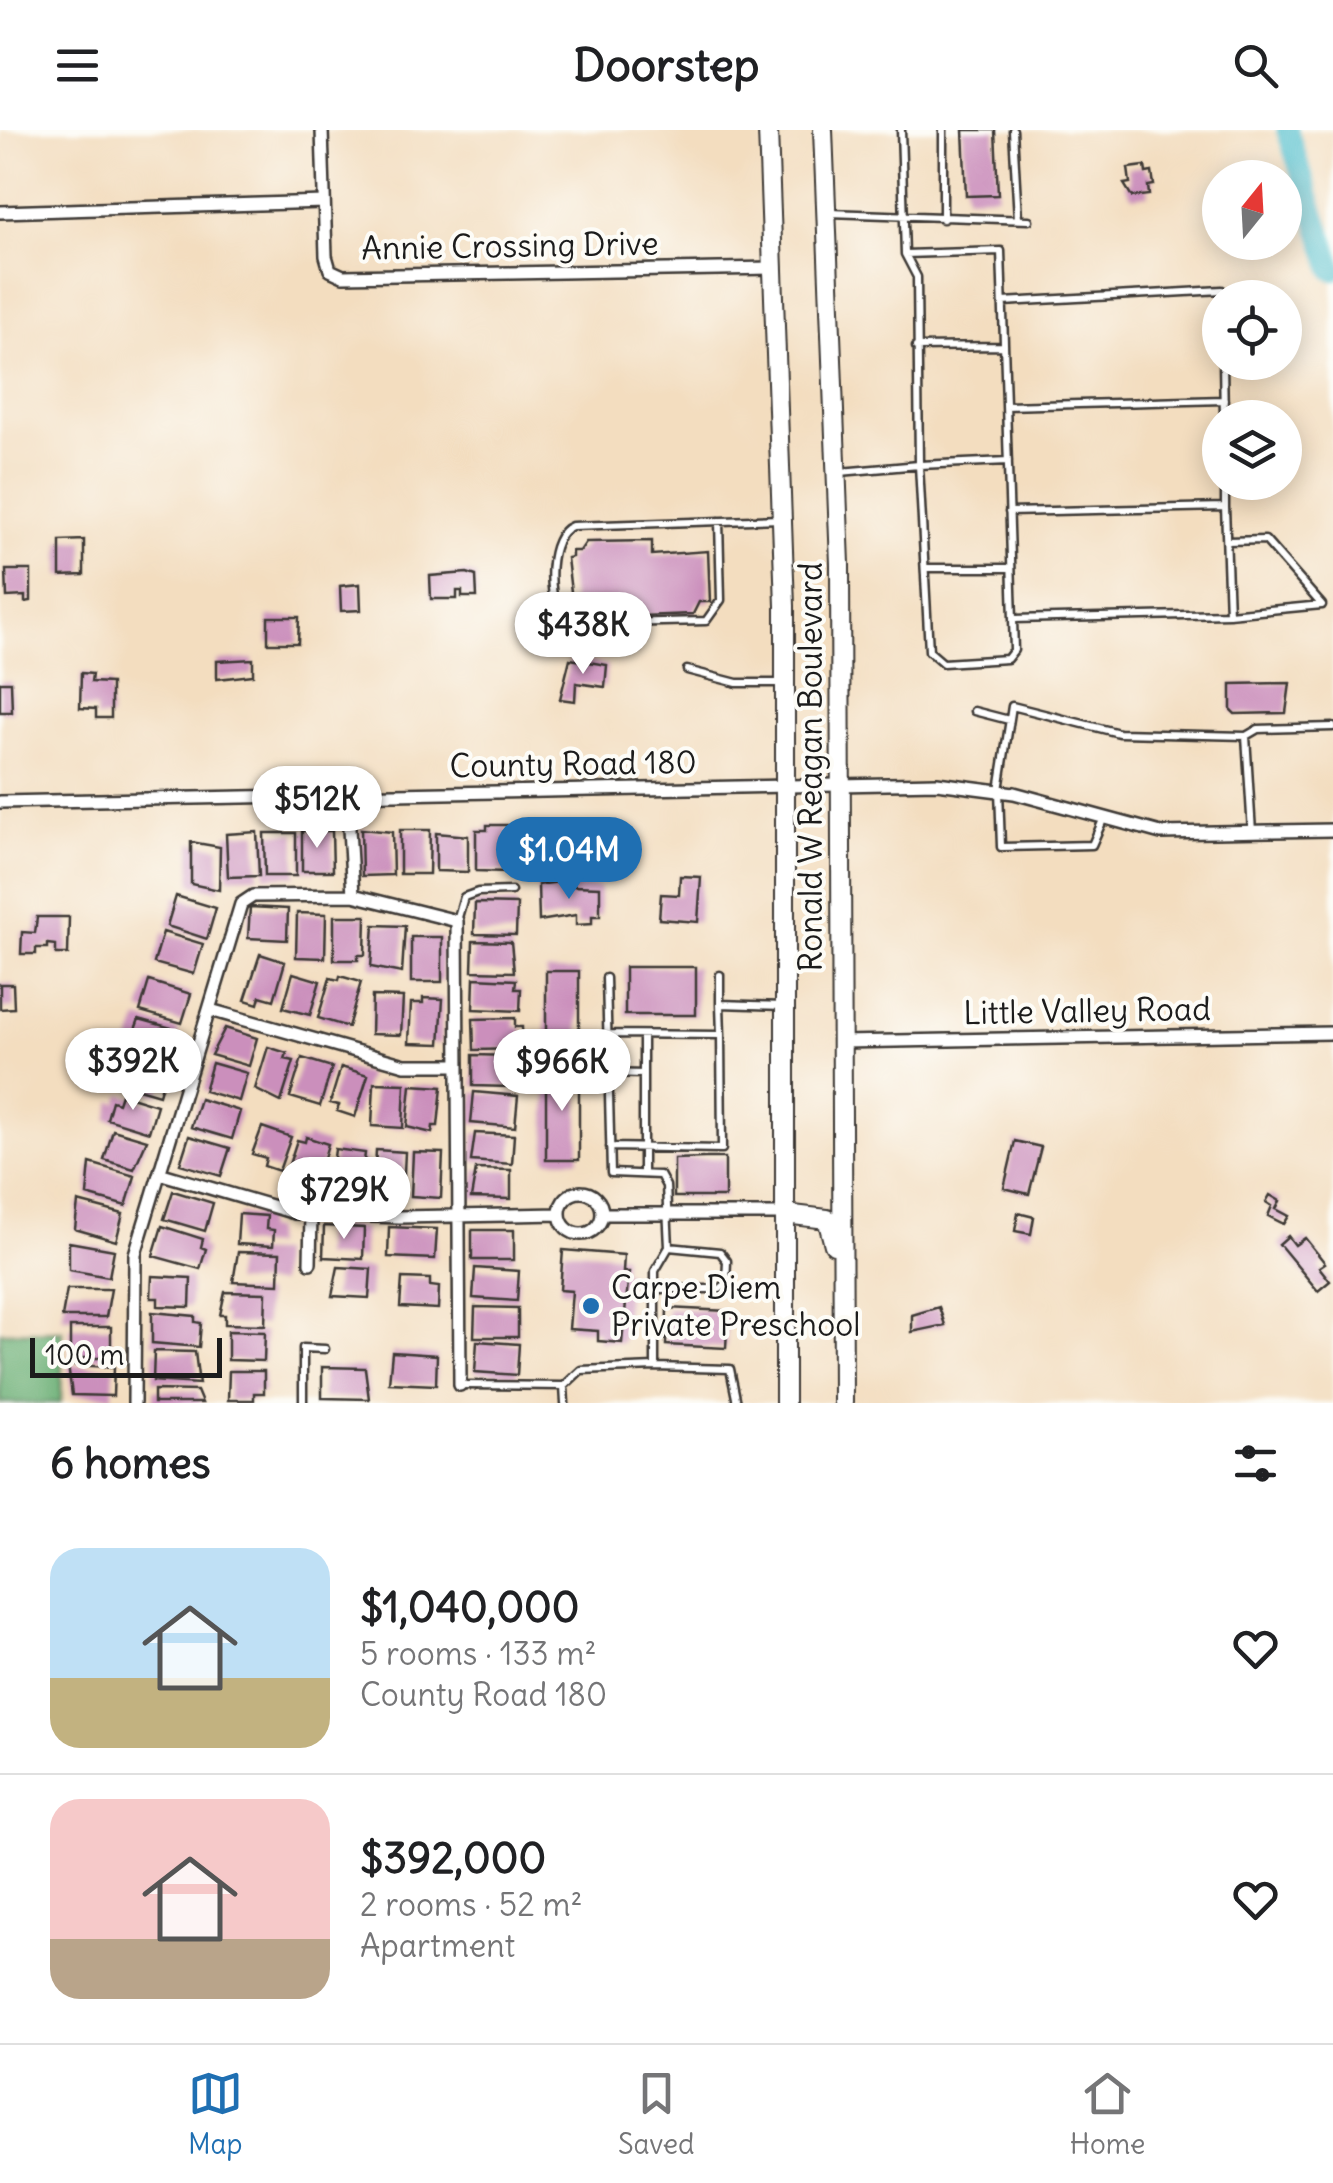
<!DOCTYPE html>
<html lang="en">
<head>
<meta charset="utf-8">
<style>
  :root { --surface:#fff; --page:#f6f6f6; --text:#202124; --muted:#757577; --line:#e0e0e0; --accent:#1f6fb2 }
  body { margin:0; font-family:Delius,sans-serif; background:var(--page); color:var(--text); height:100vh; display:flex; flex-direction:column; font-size:38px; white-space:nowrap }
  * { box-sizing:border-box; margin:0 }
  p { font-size:32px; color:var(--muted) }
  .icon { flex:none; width:55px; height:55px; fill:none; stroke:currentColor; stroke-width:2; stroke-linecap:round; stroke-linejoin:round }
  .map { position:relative; height:1273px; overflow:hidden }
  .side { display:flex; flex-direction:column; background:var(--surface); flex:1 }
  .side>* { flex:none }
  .needle { width:65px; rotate:18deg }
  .tools { position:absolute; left:1202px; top:30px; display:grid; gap:20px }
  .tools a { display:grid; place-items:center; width:100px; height:100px; border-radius:50%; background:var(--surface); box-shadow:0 5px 25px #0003; font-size:50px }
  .scale { position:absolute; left:30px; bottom:25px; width:192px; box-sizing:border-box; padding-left:10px; border:5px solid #1c1c1c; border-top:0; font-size:28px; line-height:35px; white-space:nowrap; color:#1c1c1c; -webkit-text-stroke:8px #fdfcf7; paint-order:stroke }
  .price { position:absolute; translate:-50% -85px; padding:0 22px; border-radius:35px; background:#fff; color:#222; font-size:32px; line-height:65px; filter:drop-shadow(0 2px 5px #0008) }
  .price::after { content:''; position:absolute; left:50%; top:60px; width:30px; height:22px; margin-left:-15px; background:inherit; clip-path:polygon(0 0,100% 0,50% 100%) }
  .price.on { background:var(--accent); color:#fff }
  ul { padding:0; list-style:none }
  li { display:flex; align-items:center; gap:30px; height:250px; padding:0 50px }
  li+li { border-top:2px solid var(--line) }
  li span { display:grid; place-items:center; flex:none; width:280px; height:200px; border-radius:30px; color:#555 }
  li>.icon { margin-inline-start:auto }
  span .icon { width:120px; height:120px; fill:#fffc; stroke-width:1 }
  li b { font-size:42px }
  h2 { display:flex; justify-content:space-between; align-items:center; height:120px; padding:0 50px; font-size:42px }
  header { display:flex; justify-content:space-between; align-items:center; height:130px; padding:0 50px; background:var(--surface); font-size:45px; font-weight:700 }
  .tabs { display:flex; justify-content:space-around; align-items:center; height:140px; border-top:2px solid var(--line); background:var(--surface); font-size:28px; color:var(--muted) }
  .tabs a { display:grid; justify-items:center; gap:5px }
  .tabs .on { color:var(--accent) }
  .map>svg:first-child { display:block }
</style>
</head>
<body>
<header><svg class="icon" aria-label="menu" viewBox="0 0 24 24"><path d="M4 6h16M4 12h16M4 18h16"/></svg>Doorstep<svg class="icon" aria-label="search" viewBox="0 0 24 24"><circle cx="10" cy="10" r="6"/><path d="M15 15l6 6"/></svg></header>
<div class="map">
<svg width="1333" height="1273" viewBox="0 0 1333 1273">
  <rect width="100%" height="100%" fill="#fdfcf7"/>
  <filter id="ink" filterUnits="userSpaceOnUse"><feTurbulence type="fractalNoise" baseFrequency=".01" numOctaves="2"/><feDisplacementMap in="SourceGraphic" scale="20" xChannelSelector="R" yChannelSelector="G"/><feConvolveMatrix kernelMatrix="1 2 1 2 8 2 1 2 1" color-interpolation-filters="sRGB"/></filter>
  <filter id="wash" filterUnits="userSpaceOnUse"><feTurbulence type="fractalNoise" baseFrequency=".0048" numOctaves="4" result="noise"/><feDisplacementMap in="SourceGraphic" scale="40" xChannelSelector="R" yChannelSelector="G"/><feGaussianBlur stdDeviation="2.25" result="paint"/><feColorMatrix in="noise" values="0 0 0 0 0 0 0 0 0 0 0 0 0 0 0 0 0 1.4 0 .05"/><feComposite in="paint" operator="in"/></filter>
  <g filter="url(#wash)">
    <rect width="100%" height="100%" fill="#f3ddbf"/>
    <!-- forest -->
    <path fill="#6aaf74" stroke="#436648" stroke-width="2.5" d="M 63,1201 L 61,1273 L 0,1273 L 0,1202 Z"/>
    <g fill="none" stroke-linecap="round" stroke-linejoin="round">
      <!-- river -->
      <path stroke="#54c0ce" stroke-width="22" d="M 1287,0 L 1333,140"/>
    </g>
    <g id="blocks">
      <!-- building -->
      <path fill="#cb8fbc" d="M 963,0 L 995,0 L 998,65 L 966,66 Z
        M 1145,36 L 1146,43 L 1152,42 L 1154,55 L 1148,56 L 1149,65 L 1132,67 L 1124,54 L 1130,53 L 1128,38 Z
        M 84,410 L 84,445 L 60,446 L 60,411 Z
        M 652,411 L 652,425 L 708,421 L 710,472 L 699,472 L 693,484 L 588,488 L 583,478 L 573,479 L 567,428 L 572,427 L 572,421 L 580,421 L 586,412 Z
        M 6,440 L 31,440 L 31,471 L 25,472 L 25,466 L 7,467 Z
        M 467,443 L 476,446 L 477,467 L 462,467 L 462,461 L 457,461 L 457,469 L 431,469 L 430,446 Z
        M 360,454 L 361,480 L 341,481 L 340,456 Z
        M 268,487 L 299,487 L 298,513 L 268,513 Z
        M 253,529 L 253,545 L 217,549 L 217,531 Z
        M 570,529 L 607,535 L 605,557 L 576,553 L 575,571 L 560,569 Z
        M 81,543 L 92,544 L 91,552 L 111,553 L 111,588 L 96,588 L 96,579 L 80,578 Z
        M 0,552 L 11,552 L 12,582 L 0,582 Z
        M 1290,553 L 1286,583 L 1235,584 L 1231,580 L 1231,554 Z
        M 487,695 L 507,695 L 507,742 L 476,741 L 476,700 L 487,700 Z
        M 361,699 L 392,702 L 393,745 L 362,746 Z
        M 400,700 L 430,700 L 429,744 L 400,744 Z
        M 302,701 L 332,701 L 333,741 L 302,741 Z
        M 257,702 L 259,746 L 228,747 L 226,704 Z
        M 264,703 L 296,703 L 296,746 L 265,746 Z
        M 436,703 L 468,706 L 468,742 L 436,741 Z
        M 191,712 L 220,717 L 219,760 L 191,754 Z
        M 680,746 L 701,747 L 698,792 L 659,789 L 661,764 L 679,765 Z
        M 573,750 L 574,756 L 600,757 L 600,786 L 592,786 L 592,794 L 576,795 L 576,785 L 539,791 L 538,755 Z
        M 176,766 L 216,778 L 207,809 L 167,796 Z
        M 475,773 L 517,774 L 516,805 L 474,804 Z
        M 250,777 L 288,779 L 287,810 L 248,808 Z
        M 297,783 L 326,784 L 325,828 L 296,827 Z
        M 334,786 L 366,786 L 365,825 L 358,825 L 358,830 L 334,830 Z
        M 37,787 L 69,787 L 68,824 L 56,824 L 56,815 L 47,814 L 47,818 L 36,818 L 36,824 L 21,824 L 22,802 L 35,803 Z
        M 374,795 L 405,796 L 402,843 L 371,837 Z
        M 163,802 L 203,814 L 194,844 L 154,833 Z
        M 411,807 L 442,807 L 442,852 L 411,852 Z
        M 473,811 L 511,812 L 514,842 L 472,841 Z
        M 260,824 L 285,832 L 274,870 L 260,866 L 258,874 L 245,870 Z
        M 625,837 L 696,837 L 696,885 L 625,885 Z
        M 546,841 L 579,841 L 579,931 L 546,931 Z
        M 293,843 L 320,851 L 310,885 L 283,878 Z
        M 340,846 L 361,852 L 348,897 L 318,888 L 330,848 L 339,850 Z
        M 474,848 L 516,850 L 515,859 L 521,859 L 520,881 L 473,879 Z
        M 149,851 L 191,864 L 182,893 L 140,881 Z
        M 0,854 L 13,854 L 14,878 L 0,879 Z
        M 372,866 L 403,867 L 401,905 L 371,904 Z
        M 423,868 L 443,869 L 440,914 L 409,913 L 411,873 L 423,873 Z
        M 515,888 L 515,897 L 522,897 L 523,919 L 474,920 L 473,889 Z
        M 139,889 L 179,900 L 170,930 L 128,918 Z
        M 225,898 L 257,908 L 249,936 L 211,925 Z
        M 268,917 L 287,923 L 285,929 L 294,931 L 281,972 L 255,959 Z
        M 473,925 L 512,926 L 511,957 L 473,956 Z
        M 131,927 L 167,937 L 159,965 L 124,955 Z
        M 302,928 L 332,937 L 320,976 L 290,967 Z
        M 212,933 L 247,943 L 239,971 L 204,961 Z
        M 341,937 L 368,945 L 355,987 L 337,981 L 339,975 L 330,973 Z
        M 546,938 L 579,938 L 579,1030 L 546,1030 Z
        M 374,953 L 405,954 L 403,998 L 372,996 Z
        M 411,955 L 442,957 L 438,996 L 433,996 L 432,1003 L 407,997 Z
        M 474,962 L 518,966 L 515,997 L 471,993 Z
        M 121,964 L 157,975 L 149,1002 L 107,989 L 112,971 L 118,973 Z
        M 200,969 L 240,981 L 232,1009 L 191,997 Z
        M 262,997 L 291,1007 L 279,1041 L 264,1036 L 266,1028 L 252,1024 Z
        M 113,1000 L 147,1010 L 134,1039 L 104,1030 Z
        M 475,1003 L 514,1005 L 512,1034 L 471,1031 Z
        M 189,1006 L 230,1018 L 221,1046 L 180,1034 Z
        M 306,1007 L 328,1014 L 315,1060 L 284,1050 L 297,1010 L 305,1012 Z
        M 1015,1011 L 1041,1017 L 1029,1064 L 1004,1058 Z
        M 335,1019 L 365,1023 L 360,1065 L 330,1062 Z
        M 376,1020 L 405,1022 L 403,1063 L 374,1061 Z
        M 413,1022 L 443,1023 L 441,1068 L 411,1066 Z
        M 705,1028 L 725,1028 L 725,1067 L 674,1067 L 674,1029 Z
        M 90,1033 L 135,1046 L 126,1076 L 87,1065 Z
        M 476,1039 L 511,1040 L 511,1069 L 471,1068 Z
        M 173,1061 L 213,1073 L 205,1101 L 164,1089 Z
        M 1270,1065 L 1280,1071 L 1276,1079 L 1289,1086 L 1284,1094 L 1268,1086 L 1272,1076 L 1266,1072 Z
        M 78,1072 L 123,1084 L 116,1111 L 75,1099 Z
        M 1018,1083 L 1034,1087 L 1031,1104 L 1015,1101 Z
        M 239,1084 L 267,1086 L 266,1099 L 274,1100 L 273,1116 L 237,1114 Z
        M 162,1096 L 203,1109 L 201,1117 L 206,1119 L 200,1139 L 153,1126 Z
        M 324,1096 L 364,1098 L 363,1129 L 323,1127 Z
        M 389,1097 L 437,1099 L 435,1129 L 388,1127 Z
        M 472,1100 L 514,1100 L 514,1130 L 472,1130 Z
        M 1288,1106 L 1295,1115 L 1305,1108 L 1325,1133 L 1319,1137 L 1330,1151 L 1318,1161 L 1279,1114 Z
        M 69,1112 L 114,1120 L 109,1147 L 69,1140 Z
        M 563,1120 L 624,1125 L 623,1142 L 629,1142 L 622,1213 L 598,1211 L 598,1201 L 569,1199 L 572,1161 L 560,1160 Z
        M 238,1122 L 280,1123 L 279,1154 L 233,1152 Z
        M 338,1137 L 371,1139 L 369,1168 L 332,1166 Z
        M 475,1138 L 519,1141 L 517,1171 L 473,1168 Z
        M 152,1146 L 191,1148 L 190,1177 L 158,1176 L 158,1168 L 151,1168 Z
        M 402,1148 L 430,1149 L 430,1156 L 439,1157 L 438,1179 L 400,1177 Z
        M 67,1159 L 111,1159 L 106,1187 L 62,1187 Z
        M 225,1162 L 266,1163 L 265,1195 L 225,1194 L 225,1185 L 220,1185 Z
        M 475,1177 L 518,1178 L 518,1207 L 474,1207 Z
        M 939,1177 L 945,1195 L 912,1202 L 912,1185 Z
        M 667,1178 L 728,1181 L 726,1218 L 666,1215 Z
        M 152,1182 L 195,1186 L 195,1192 L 201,1193 L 199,1217 L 152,1213 Z
        M 70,1197 L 111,1197 L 111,1228 L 70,1228 Z
        M 228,1201 L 265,1202 L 264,1231 L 228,1230 Z
        M 477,1211 L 519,1214 L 517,1245 L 475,1242 Z
        M 154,1221 L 195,1222 L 199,1254 L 153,1251 Z
        M 392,1222 L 437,1225 L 436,1255 L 389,1253 Z
        M 68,1235 L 114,1237 L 113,1266 L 72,1265 Z
        M 322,1237 L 365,1238 L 369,1269 L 322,1268 Z
        M 229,1241 L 264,1241 L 264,1263 L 254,1263 L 254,1270 L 228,1270 Z
        M 154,1260 L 197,1261 L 202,1273 L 154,1273 Z"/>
    </g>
  </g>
  <g filter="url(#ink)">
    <use href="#blocks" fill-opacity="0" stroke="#3c3934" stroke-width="2.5"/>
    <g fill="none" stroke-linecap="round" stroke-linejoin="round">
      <!-- lane casing -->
      <g stroke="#3c3934" stroke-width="11">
        <path id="lane" d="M 1013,0 L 1018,89
          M 829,83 L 1029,90
          M 943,89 L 943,0
          M 905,124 L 1001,121 L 1014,520 L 1007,529 L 943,533 L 929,521 L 919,335 L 1008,331
          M 1003,172 L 1222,160 L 1222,168
          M 916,217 L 1004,216
          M 1223,232 L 1224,288
          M 1006,276 L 1224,270
          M 840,342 L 919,335 L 917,147 L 905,124 L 901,0
          M 1225,352 L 1225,377
          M 1009,382 L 1225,377 L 1229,484 L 1013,489
          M 719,391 L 721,470 L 706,491 L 575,494 L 559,486 C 548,464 546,406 572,396 L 780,389
          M 1227,411 L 1265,410 L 1322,475 L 1229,484
          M 927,438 L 1011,438
          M 687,540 L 737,553 L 784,553
          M 974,581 L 1009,590
          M 1103,690 L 1092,715 L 1001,717 L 999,660 L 1012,576 L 1119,603 L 1246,606
          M 1252,702 L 1246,606 L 1258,599 L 1333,597
          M 457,791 L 464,767 L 478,762 L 511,761
          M 720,845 L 720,874
          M 606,848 L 611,1043 L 660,1045 L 666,1056 L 669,1117 L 655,1141 L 655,1237 L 730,1239 L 737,1273
          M 607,904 L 721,905 L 720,874 L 785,876
          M 643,905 L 643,1044
          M 608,943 L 643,944
          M 610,1017 L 722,1019 L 721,905
          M 655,1159 L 720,1159 L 726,1154 L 727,1131 L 720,1122 L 669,1117
          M 461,1255 L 564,1256 L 581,1240 L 655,1237
          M 564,1256 L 565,1273
          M 303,1273 L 303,1218 L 325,1219"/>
      </g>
      <!-- street casing -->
      <g stroke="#3c3934" stroke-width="16">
        <path id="street" d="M 322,0 L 326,126 L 330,140 L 343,146 L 772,138
          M 0,82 L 324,72
          M 347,666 L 353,765
          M 0,672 L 937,653 L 1014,663 L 1161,703 L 1333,700
          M 210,880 L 405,935 L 457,935
          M 842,912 L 1333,903
          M 162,1044 L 295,1083 L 399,1087 L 560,1084
          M560 1083a21 21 0 1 1 42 0a21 21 0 1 1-42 0Z
          M 602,1084 L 785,1084
          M 310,1133 L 311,1084
          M 134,1273 L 135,1124 L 241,774 L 253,766 L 353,765 L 457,791 L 460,1255"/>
      </g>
      <!-- primary casing -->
      <g stroke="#3c3934" stroke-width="22">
        <path id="primary" d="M 768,0 L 785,476 L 785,1273
          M 823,0 L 840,434 L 843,1273
          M 785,1084 L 827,1089 L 834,1115"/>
      </g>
      <!-- lane -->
      <use href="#lane" stroke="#fff" stroke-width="6"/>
      <!-- street -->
      <use href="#street" stroke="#fff" stroke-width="11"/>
      <!-- primary -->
      <use href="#primary" stroke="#fff" stroke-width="18"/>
    </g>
  </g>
  <!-- markers -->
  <circle fill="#1f6fb2" stroke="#fdfcf7" stroke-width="4" cx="591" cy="1176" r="10"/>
  <g text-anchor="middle" stroke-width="8" stroke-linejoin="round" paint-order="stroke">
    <!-- street labels -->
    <g font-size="32" fill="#1c1c1c" stroke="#fdfcf7">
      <text transform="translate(510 116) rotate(-1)" y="11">Annie Crossing Drive</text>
      <text transform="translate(573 634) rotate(-1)" y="11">County Road 180</text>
      <text transform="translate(811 637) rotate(-90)" y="11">Ronald W Reagan Boulevard</text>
      <text transform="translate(1087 881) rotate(-1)" y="11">Little Valley Road</text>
    </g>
    <!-- poi labels -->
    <g font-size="32" fill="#1c1c1c" stroke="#fdfcf7" text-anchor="start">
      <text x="611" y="1169">Carpe Diem<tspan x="611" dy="37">Private Preschool</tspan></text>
    </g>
  </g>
</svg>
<div class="tools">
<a><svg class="needle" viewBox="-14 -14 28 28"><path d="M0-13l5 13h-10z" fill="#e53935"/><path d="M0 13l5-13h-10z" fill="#757577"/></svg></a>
<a><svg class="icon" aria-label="locate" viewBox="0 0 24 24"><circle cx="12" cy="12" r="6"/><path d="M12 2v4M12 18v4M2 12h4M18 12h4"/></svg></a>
<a><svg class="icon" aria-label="layers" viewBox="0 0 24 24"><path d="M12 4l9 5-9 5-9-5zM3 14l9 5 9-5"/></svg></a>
</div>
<div class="scale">100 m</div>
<b class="price" style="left:583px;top:547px">$438K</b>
<b class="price" style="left:317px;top:721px">$512K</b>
<b class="price on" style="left:569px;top:772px">$1.04M</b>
<b class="price" style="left:133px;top:983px">$392K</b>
<b class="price" style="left:562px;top:984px">$966K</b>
<b class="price" style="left:344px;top:1112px">$729K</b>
</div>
<section class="side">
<h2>6 homes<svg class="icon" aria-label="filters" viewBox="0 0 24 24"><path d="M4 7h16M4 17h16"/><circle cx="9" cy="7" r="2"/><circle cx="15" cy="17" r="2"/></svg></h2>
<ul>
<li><span style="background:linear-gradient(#bfe0f5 65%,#c2b280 0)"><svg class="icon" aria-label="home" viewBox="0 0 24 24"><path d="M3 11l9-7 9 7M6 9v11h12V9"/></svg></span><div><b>$1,040,000</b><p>5 rooms · 133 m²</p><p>County Road 180</p></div><svg class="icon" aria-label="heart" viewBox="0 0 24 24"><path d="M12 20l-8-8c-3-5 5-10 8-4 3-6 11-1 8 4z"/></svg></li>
<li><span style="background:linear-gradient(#f6c9c9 70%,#b9a48a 0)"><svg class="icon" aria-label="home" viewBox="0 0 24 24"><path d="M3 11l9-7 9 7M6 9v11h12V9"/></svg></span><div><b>$392,000</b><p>2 rooms · 52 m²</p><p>Apartment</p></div><svg class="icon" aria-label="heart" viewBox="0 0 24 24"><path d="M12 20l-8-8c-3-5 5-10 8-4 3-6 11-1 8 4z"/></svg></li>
</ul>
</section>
<nav class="tabs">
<a class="on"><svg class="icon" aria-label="map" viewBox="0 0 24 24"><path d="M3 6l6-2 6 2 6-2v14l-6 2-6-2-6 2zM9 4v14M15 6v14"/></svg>Map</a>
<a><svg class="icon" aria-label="saved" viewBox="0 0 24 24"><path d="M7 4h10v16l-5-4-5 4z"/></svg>Saved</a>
<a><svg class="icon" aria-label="home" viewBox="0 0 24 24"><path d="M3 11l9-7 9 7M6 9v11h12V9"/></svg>Home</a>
</nav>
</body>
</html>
